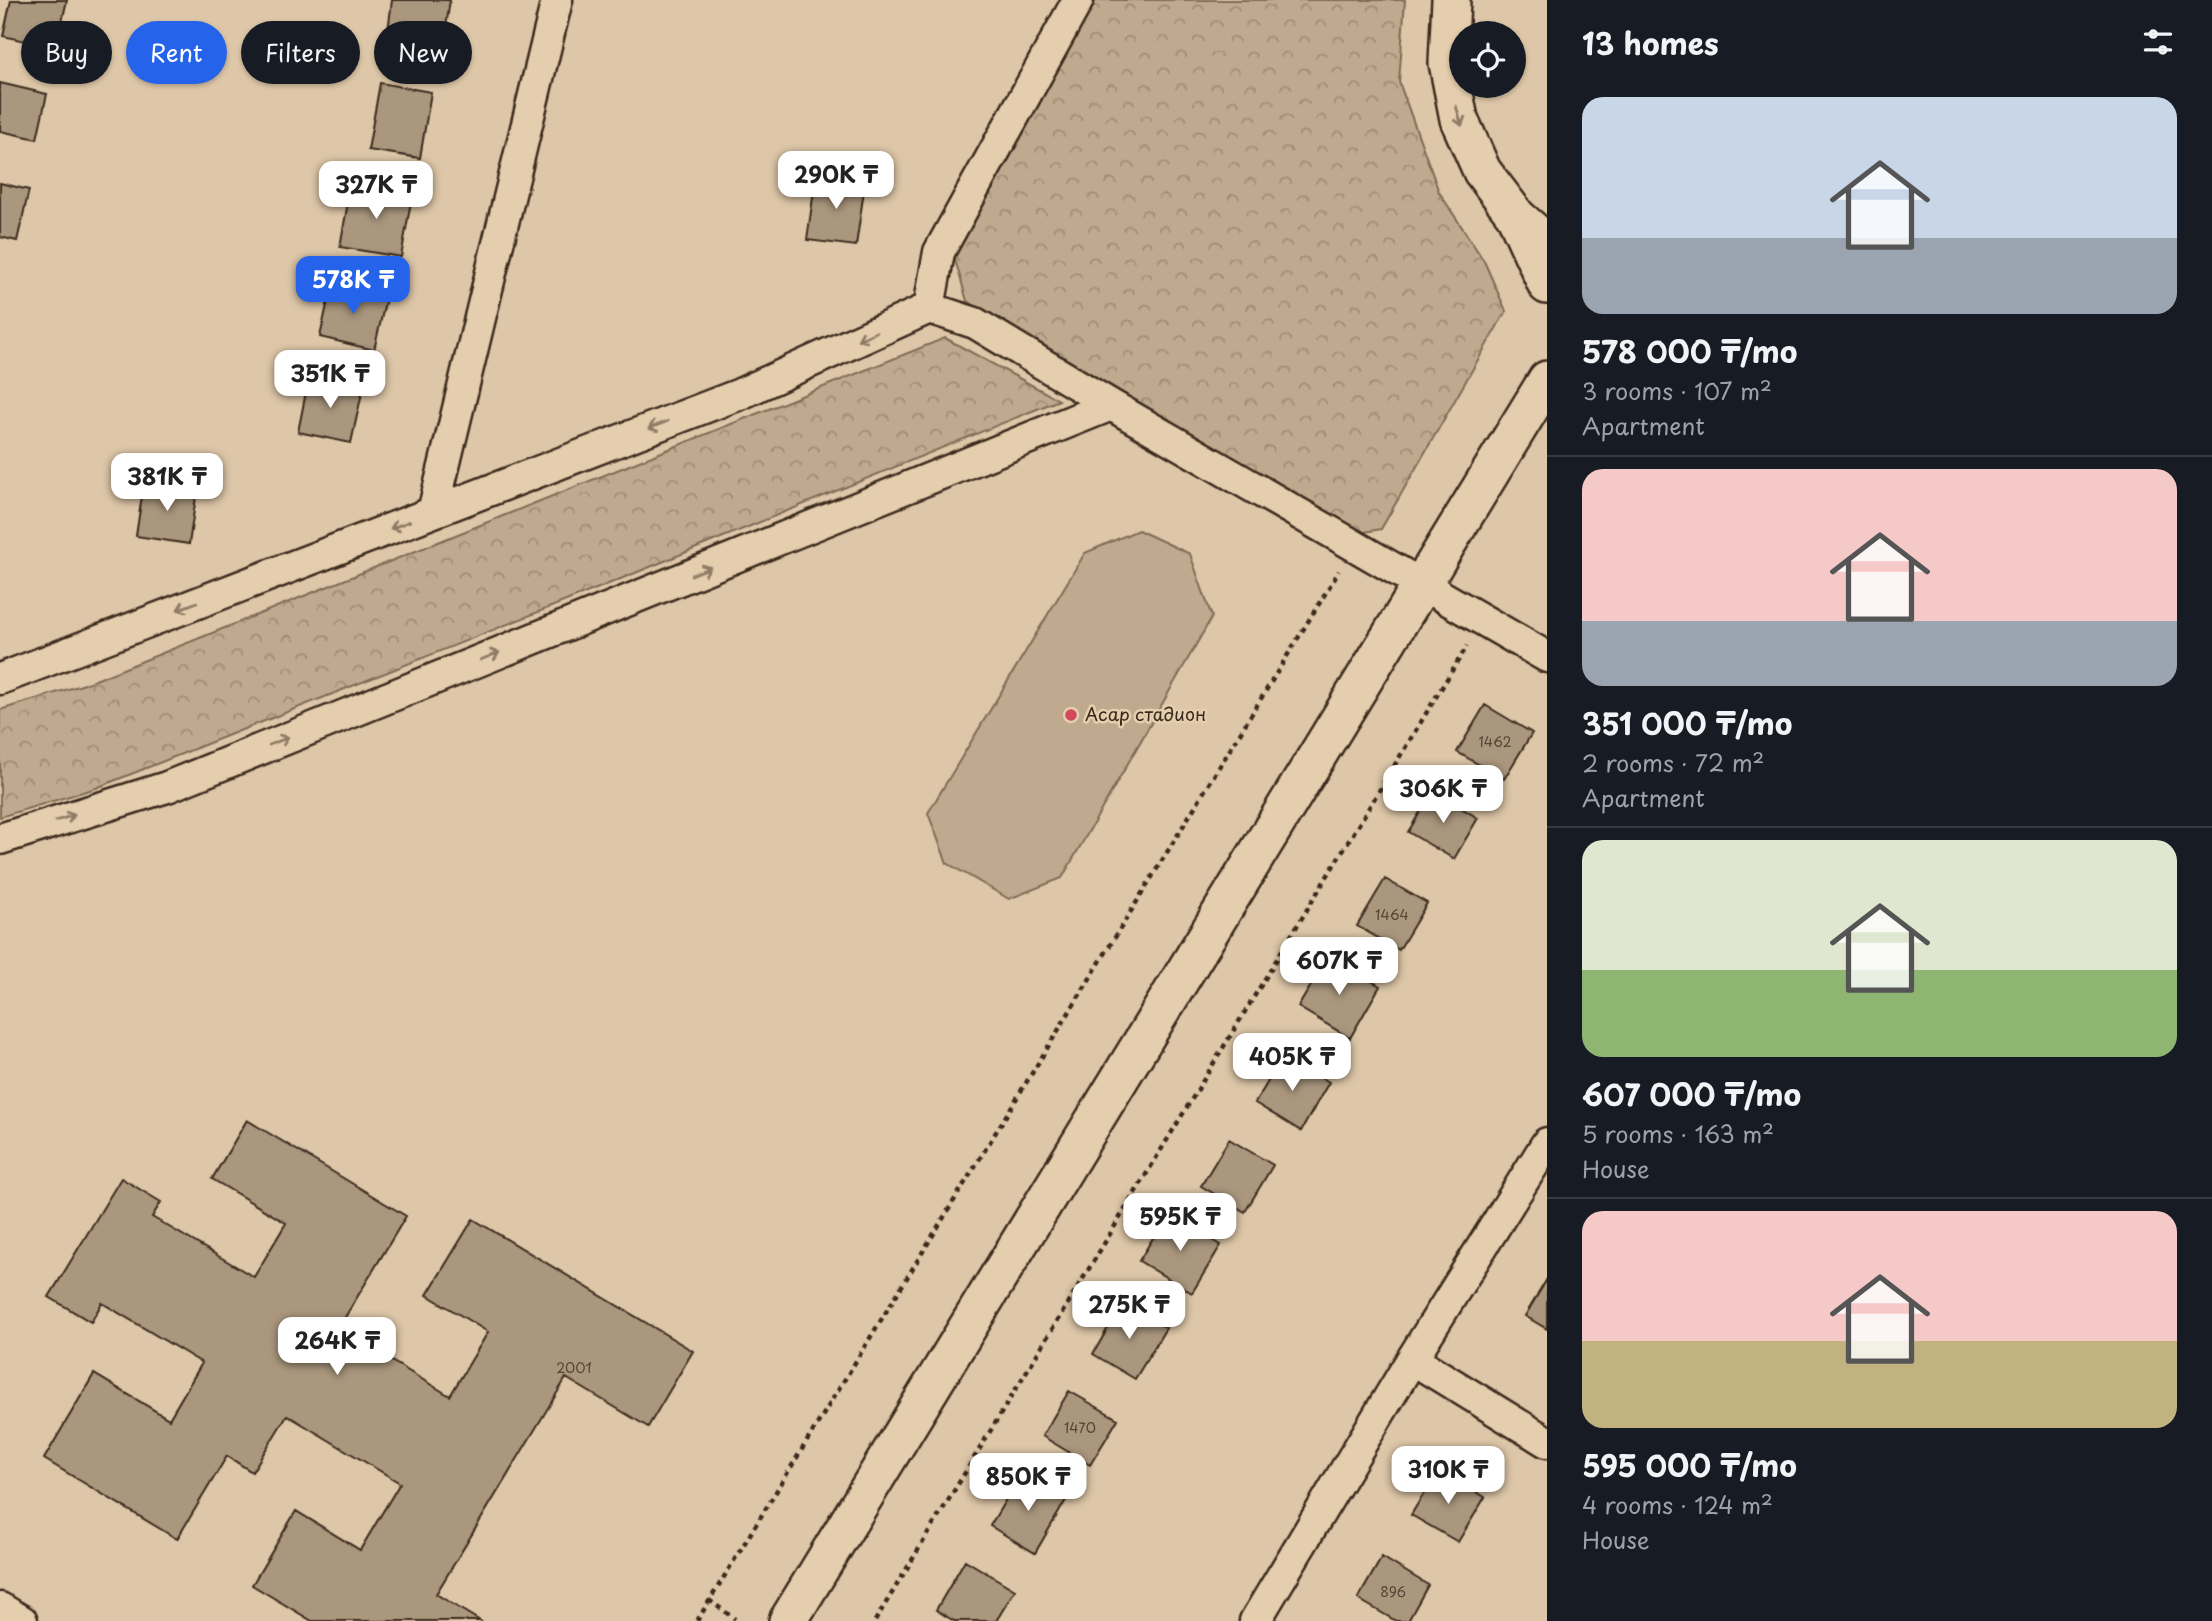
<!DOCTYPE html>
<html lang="en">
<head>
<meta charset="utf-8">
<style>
  :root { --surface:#171b24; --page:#20242c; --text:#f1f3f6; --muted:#9ea1a6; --line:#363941; --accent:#2563eb }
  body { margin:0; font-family:"Playpen Sans",sans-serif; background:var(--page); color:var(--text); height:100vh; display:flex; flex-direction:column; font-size:26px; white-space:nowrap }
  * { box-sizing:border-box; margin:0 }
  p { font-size:23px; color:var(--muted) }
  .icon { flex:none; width:38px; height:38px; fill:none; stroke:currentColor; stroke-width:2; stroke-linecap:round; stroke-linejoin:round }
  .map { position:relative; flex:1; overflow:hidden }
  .side { display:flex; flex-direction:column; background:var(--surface); width:665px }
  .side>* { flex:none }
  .guide { position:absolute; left:21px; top:21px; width:665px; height:63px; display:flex; gap:14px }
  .tools { position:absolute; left:1449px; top:21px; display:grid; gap:14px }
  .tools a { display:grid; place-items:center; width:77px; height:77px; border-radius:50%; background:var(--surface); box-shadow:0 2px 5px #0004; font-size:35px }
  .price { position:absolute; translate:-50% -60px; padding:0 16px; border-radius:14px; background:#fff; color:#222; font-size:23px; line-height:46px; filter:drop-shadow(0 2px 4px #0008) }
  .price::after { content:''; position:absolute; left:50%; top:42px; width:21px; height:16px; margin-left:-10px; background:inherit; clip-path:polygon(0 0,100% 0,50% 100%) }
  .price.selected { background:var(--accent); color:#fff }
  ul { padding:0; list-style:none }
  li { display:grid; align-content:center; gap:14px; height:371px; padding:0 35px }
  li+li { border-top:2px solid var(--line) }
  li span { display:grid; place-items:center; height:217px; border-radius:21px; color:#555 }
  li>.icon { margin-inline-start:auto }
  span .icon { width:126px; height:126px; fill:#fffc; stroke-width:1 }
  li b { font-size:30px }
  h2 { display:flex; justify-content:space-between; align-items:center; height:84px; padding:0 35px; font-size:30px }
  .tag { padding:0 24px; border-radius:32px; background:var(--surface); box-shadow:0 2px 5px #0004; font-size:24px; line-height:63px }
  .tag.selected { background:var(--accent); color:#fff }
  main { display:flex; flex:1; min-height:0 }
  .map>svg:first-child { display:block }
</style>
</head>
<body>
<main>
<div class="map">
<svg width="1547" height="1621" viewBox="0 0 1547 1621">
  <defs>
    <pattern id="forest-crowns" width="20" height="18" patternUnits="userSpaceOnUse" patternTransform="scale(1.75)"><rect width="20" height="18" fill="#c0aa8f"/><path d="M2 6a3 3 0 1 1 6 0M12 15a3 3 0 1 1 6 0" fill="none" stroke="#9d8b74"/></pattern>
  </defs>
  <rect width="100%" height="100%" fill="#dec7a8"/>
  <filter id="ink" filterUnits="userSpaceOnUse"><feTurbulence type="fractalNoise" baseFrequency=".0143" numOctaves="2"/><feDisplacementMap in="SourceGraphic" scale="14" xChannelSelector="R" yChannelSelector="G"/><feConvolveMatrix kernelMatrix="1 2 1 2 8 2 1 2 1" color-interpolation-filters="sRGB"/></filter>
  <g filter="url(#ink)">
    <!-- forest -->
    <path fill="url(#forest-crowns)" stroke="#7e6a56" stroke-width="2" d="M 1096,0 L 1405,0 L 1399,82 L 1439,192 L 1484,261 L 1506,311 L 1381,529 L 1359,533 L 967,301 L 954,256 Z
      M 945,338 L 1059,400 L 596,589 L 96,788 L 0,817 L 0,710 L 88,683 Z"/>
    <!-- pitch -->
    <path fill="#c0aa8f" stroke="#7e6a56" stroke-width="2" d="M 1138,530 L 1190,554 L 1212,617 L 1062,878 L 1009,899 L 947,863 L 928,813 L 1085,553 Z"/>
    <!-- building -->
    <path fill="#ab977e" stroke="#3b2a1e" stroke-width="2" d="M 11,0 L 67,0 L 56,48 L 3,36 Z
      M 392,0 L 450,0 L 442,54 L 386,46 Z
      M 0,83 L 47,94 L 37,139 L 0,131 Z
      M 380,83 L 431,92 L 420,158 L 368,150 Z
      M 816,176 L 865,183 L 856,246 L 807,240 Z
      M 0,183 L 29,190 L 17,241 L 0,237 Z
      M 351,185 L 412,196 L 401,257 L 340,247 Z
      M 332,282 L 387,294 L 374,350 L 320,337 Z
      M 309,377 L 363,388 L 351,443 L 298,432 Z
      M 144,482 L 197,490 L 189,544 L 136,536 Z
      M 1485,705 L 1532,733 L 1504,779 L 1457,752 Z
      M 1433,791 L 1478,818 L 1454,859 L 1408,832 Z
      M 1385,879 L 1427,903 L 1399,950 L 1357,926 Z
      M 1329,956 L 1380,986 L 1350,1038 L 1298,1007 Z
      M 1284,1055 L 1329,1082 L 1301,1131 L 1255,1103 Z
      M 247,1120 L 406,1216 L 338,1329 L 450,1396 L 488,1332 L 427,1295 L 473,1219 L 693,1351 L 648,1427 L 566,1378 L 436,1594 L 480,1621 L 312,1621 L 252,1585 L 296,1511 L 360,1550 L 400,1483 L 287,1415 L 252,1472 L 227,1456 L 177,1539 L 44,1459 L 94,1374 L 169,1419 L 202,1363 L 102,1303 L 91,1322 L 49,1297 L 121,1178 L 161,1202 L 152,1217 L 254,1277 L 286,1223 L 212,1179 Z
      M 1229,1139 L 1273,1165 L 1245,1212 L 1201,1186 Z
      M 1168,1213 L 1221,1245 L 1192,1293 L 1139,1261 Z
      M 1547,1279 L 1547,1329 L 1525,1316 Z
      M 1123,1302 L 1166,1328 L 1135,1379 L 1093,1354 Z
      M 1069,1391 L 1118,1419 L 1090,1465 L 1042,1436 Z
      M 1438,1470 L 1485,1497 L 1458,1542 L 1411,1515 Z
      M 1021,1474 L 1066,1500 L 1035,1553 L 990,1526 Z
      M 1382,1557 L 1428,1585 L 1408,1621 L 1396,1621 L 1358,1599 Z
      M 965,1560 L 1015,1590 L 996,1621 L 954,1621 L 936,1610 Z"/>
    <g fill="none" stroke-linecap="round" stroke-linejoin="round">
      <!-- minor casing -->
      <g stroke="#3b2a1e" stroke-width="35">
        <path id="minor" d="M 929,308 L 939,252 L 1078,0
          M 433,512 L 557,0
          M 0,679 L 740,394 L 929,308 L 975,323 L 1111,405 L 1547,657
          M 0,839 L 167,787 L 1111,405
          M 1412,1359 L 1547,1442
          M 0,1608 L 22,1621
          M 1255,1621 L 1412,1359 L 1547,1143"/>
      </g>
      <!-- tertiary casing -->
      <g stroke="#3b2a1e" stroke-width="42">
        <path id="tertiary" d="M 1451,0 L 1448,63 L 1459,119 L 1482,171 L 1517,217 L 1547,243
          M 1518,221 L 1547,285
          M 788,1621 L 1547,380"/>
      </g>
      <!-- path -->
      <path stroke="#3b2a1e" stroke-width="4.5" stroke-dasharray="5 5" stroke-linecap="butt" d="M 709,1600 L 735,1619
        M 697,1621 L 1339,571
        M 875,1621 L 1467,646"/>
      <!-- minor -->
      <use href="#minor" stroke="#e5ceae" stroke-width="30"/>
      <!-- tertiary -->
      <use href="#tertiary" stroke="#e5ceae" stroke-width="37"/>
    </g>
    <!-- one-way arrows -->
    <defs><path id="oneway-shaft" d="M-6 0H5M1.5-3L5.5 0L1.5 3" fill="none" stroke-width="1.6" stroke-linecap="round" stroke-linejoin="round" transform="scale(1.75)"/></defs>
    <g stroke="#907c66">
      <use href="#oneway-shaft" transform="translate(1459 116) rotate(74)"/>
      <use href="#oneway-shaft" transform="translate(867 336) rotate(156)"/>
      <use href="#oneway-shaft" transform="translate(658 425) rotate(159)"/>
      <use href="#oneway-shaft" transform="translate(400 525) rotate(159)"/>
      <use href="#oneway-shaft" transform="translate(701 571) rotate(-22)"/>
      <use href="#oneway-shaft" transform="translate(187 606) rotate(159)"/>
      <use href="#oneway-shaft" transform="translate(490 656) rotate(-22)"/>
      <use href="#oneway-shaft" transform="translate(279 741) rotate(-22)"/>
      <use href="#oneway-shaft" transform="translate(65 818) rotate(-17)"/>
    </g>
  </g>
  <!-- markers -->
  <circle fill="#d1495b" stroke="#e5ceae" stroke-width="2.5" cx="1071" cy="715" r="7"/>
  <g text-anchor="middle" stroke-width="5" stroke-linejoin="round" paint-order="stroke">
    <!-- number labels -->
    <g font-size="14" fill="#574536">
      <text x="1495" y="747">1462</text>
      <text x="1392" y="920">1464</text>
      <text x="574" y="1373">2001</text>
      <text x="1080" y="1433">1470</text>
      <text x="1393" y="1597">896</text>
    </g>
    <!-- poi labels -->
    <g font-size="18" fill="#3b2a1e" stroke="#e5ceae" text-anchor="start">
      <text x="1085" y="721">Асар стадион</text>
    </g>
  </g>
</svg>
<div class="tools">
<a><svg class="icon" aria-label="locate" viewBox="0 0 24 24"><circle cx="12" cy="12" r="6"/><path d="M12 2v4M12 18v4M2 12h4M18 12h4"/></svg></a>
</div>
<b class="price" style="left:836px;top:211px">290K ₸</b>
<b class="price" style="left:376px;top:221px">327K ₸</b>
<b class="price selected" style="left:353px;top:316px">578K ₸</b>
<b class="price" style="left:330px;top:410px">351K ₸</b>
<b class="price" style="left:167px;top:513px">381K ₸</b>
<b class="price" style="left:1443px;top:825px">306K ₸</b>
<b class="price" style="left:1339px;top:997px">607K ₸</b>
<b class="price" style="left:1292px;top:1093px">405K ₸</b>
<b class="price" style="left:1180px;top:1253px">595K ₸</b>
<b class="price" style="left:1129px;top:1341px">275K ₸</b>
<b class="price" style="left:337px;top:1377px">264K ₸</b>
<b class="price" style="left:1448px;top:1506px">310K ₸</b>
<b class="price" style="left:1028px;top:1513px">850K ₸</b>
<div class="guide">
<a class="tag">Buy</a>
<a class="tag selected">Rent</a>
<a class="tag">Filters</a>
<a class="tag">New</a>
</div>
</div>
<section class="side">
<h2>13 homes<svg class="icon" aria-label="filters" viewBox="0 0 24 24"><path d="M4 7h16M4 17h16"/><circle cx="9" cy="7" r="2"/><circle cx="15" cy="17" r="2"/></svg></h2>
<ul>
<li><span style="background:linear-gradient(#c9d6e8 65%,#9aa5b1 0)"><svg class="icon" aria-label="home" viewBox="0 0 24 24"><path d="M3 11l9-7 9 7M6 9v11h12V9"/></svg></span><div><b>578 000 ₸/mo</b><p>3 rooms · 107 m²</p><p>Apartment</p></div></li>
<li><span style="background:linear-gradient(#f6c9c9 70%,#9aa5b1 0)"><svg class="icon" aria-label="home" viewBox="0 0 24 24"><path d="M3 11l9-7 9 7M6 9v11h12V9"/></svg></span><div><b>351 000 ₸/mo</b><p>2 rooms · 72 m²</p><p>Apartment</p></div></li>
<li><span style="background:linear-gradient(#dfe7d0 60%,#8fb573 0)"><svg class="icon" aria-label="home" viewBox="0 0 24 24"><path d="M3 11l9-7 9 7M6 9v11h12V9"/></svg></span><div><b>607 000 ₸/mo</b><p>5 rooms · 163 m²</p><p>House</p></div></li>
<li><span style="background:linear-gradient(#f6c9c9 60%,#c2b280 0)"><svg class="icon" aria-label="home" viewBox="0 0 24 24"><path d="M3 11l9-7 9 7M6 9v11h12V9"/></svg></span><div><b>595 000 ₸/mo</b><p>4 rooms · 124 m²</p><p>House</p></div></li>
</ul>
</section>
</main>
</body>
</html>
